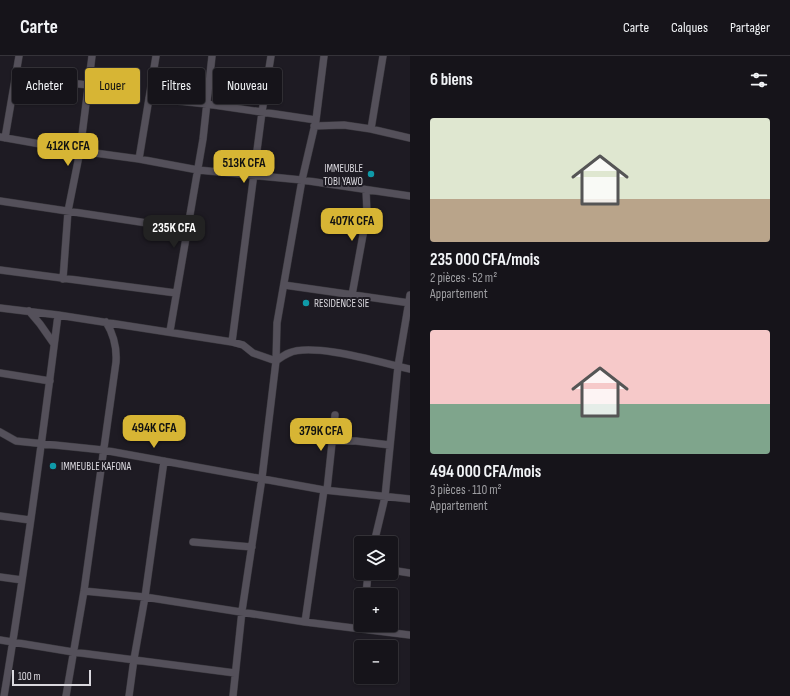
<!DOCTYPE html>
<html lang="fr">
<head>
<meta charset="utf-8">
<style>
  :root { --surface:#16141a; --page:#232127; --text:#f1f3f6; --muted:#9e9ea2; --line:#353339; --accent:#d7b534 }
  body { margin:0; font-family:"Sofia Sans Condensed",sans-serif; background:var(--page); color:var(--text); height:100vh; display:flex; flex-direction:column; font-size:15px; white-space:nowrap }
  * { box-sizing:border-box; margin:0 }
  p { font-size:13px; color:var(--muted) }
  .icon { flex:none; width:22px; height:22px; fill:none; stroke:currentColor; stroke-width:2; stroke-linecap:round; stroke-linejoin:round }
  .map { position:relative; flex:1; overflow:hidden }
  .details { display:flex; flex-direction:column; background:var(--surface); width:380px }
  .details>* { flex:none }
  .top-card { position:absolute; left:12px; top:12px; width:338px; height:36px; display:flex; gap:8px }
  .buttons { position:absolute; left:354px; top:480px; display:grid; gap:8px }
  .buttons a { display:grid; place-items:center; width:44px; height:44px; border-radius:4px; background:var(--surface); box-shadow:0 1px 3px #0004,0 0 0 1px var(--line); font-size:20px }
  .scale { position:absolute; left:12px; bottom:10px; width:79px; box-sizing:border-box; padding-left:4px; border:2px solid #dad8de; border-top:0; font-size:11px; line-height:14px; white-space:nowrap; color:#dad8de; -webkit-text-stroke:3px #1e1b23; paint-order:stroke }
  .price { position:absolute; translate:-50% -34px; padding:0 9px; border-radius:8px; background:var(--accent); color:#111; font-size:13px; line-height:26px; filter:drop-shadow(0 1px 2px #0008) }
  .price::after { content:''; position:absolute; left:50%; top:24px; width:12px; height:9px; margin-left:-6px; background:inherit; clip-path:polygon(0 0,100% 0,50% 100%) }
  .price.current { background:#222; color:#fff }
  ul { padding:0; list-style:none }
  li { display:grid; align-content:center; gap:8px; height:212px; padding:0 20px }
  li span { display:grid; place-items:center; height:124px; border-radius:4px; color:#555 }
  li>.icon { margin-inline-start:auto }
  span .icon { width:72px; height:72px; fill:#fffc; stroke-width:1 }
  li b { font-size:17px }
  h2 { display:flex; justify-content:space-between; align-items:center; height:48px; padding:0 20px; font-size:17px }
  .pill { padding:0 14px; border-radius:4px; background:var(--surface); box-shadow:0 1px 3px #0004,0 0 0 1px var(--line); font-size:14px; line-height:36px }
  .pill.current { background:var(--accent); color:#111 }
  header { display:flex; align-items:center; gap:24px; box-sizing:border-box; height:56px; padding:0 20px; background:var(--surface); border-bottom:1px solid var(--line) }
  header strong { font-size:19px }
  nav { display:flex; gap:22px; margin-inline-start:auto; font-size:14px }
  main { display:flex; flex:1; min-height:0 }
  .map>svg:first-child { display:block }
</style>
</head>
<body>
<header>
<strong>Carte</strong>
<nav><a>Carte</a><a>Calques</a><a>Partager</a></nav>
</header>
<main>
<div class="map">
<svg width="410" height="640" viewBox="0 0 410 640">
  <rect width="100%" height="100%" fill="#1e1b23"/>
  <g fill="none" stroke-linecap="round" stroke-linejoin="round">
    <!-- minor casing -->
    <g stroke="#3a383e" stroke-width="8">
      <path id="minor" d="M 16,21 L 88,29
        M 149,42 L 207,48 L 316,64
        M 314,70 L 344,69 L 371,73 L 410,82
        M 371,73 L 383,0
        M 0,81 L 80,95 L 139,103 L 198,114 L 302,124 L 410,140
        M 5,82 L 19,0
        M 139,103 L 156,0
        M 0,145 L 187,173
        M 0,214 L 176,237
        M 63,223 L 68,155 L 80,95 L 92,0
        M 284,229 L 410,247
        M 352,239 L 367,157 L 366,134
        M 0,252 L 58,259 L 232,286 L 243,289 L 253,297 L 276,305 C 280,302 284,299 289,297 C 313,286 382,307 410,313
        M 29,255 L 40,268 L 54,288
        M 170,275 L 203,83 L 212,0
        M 232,286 L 262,56 L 271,0
        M 0,317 L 50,325
        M 0,376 L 16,385 L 103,394 L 324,434 L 305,566
        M 332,385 L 356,385 L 390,389
        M 324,434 L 410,443
        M 327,434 L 335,359
        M 0,460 L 30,464
        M 193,486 L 252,491
        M 374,487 L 385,441 L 398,310 L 410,239
        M 391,514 L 410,517
        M 0,521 L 22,524
        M 84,535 L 145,541 L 305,566 L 410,579
        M 366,539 L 368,517
        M 0,584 L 73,596 L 235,617
        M 4,640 C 25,514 42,386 58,259
        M 66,640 L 84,535 L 116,306 C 117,291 114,279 106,266
        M 129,640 L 134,603 L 145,541 L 164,405
        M 233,640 L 242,555 L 262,422 L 276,305 L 277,267 L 302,124 L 316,64 L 324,0"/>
    </g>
    <!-- minor -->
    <use href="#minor" stroke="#54505a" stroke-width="7"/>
  </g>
  <!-- markers -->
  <g fill="#0f9aa8" stroke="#1e1b23" stroke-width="1.5">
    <circle cx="371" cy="118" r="4"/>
    <circle cx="306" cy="247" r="4"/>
    <circle cx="53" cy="410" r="4"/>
  </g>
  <g text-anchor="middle" stroke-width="4" stroke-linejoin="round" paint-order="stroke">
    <!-- poi labels -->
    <g font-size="11" fill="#dad8de" stroke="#1e1b23" text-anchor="start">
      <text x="363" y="116" text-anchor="end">IMMEUBLE<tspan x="363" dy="13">TOBI YAWO</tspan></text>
      <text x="314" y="251">RESIDENCE SIE</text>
      <text x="61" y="414">IMMEUBLE KAFONA</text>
    </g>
  </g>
</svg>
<div class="buttons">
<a><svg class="icon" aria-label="layers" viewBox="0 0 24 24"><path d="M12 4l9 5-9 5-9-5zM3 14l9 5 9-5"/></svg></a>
<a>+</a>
<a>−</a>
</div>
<div class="scale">100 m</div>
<b class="price" style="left:68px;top:111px">412K CFA</b>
<b class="price" style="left:244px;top:128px">513K CFA</b>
<b class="price" style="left:352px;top:186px">407K CFA</b>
<b class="price current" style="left:174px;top:193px">235K CFA</b>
<b class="price" style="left:154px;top:393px">494K CFA</b>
<b class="price" style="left:321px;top:396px">379K CFA</b>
<div class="top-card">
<a class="pill">Acheter</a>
<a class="pill current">Louer</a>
<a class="pill">Filtres</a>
<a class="pill">Nouveau</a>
</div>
</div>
<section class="details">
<h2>6 biens<svg class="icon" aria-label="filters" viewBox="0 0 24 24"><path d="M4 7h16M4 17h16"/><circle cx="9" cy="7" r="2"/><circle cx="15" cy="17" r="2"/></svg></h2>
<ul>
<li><span style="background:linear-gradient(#dfe7d0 65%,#b9a48a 0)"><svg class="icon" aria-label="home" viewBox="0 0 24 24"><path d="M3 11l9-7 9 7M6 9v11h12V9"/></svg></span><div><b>235 000 CFA/mois</b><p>2 pièces · 52 m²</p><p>Appartement</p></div></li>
<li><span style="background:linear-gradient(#f6c9c9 60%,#7fa58c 0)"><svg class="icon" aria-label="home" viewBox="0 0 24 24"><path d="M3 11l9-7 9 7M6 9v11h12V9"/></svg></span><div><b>494 000 CFA/mois</b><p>3 pièces · 110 m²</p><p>Appartement</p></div></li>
</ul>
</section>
</main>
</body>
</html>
